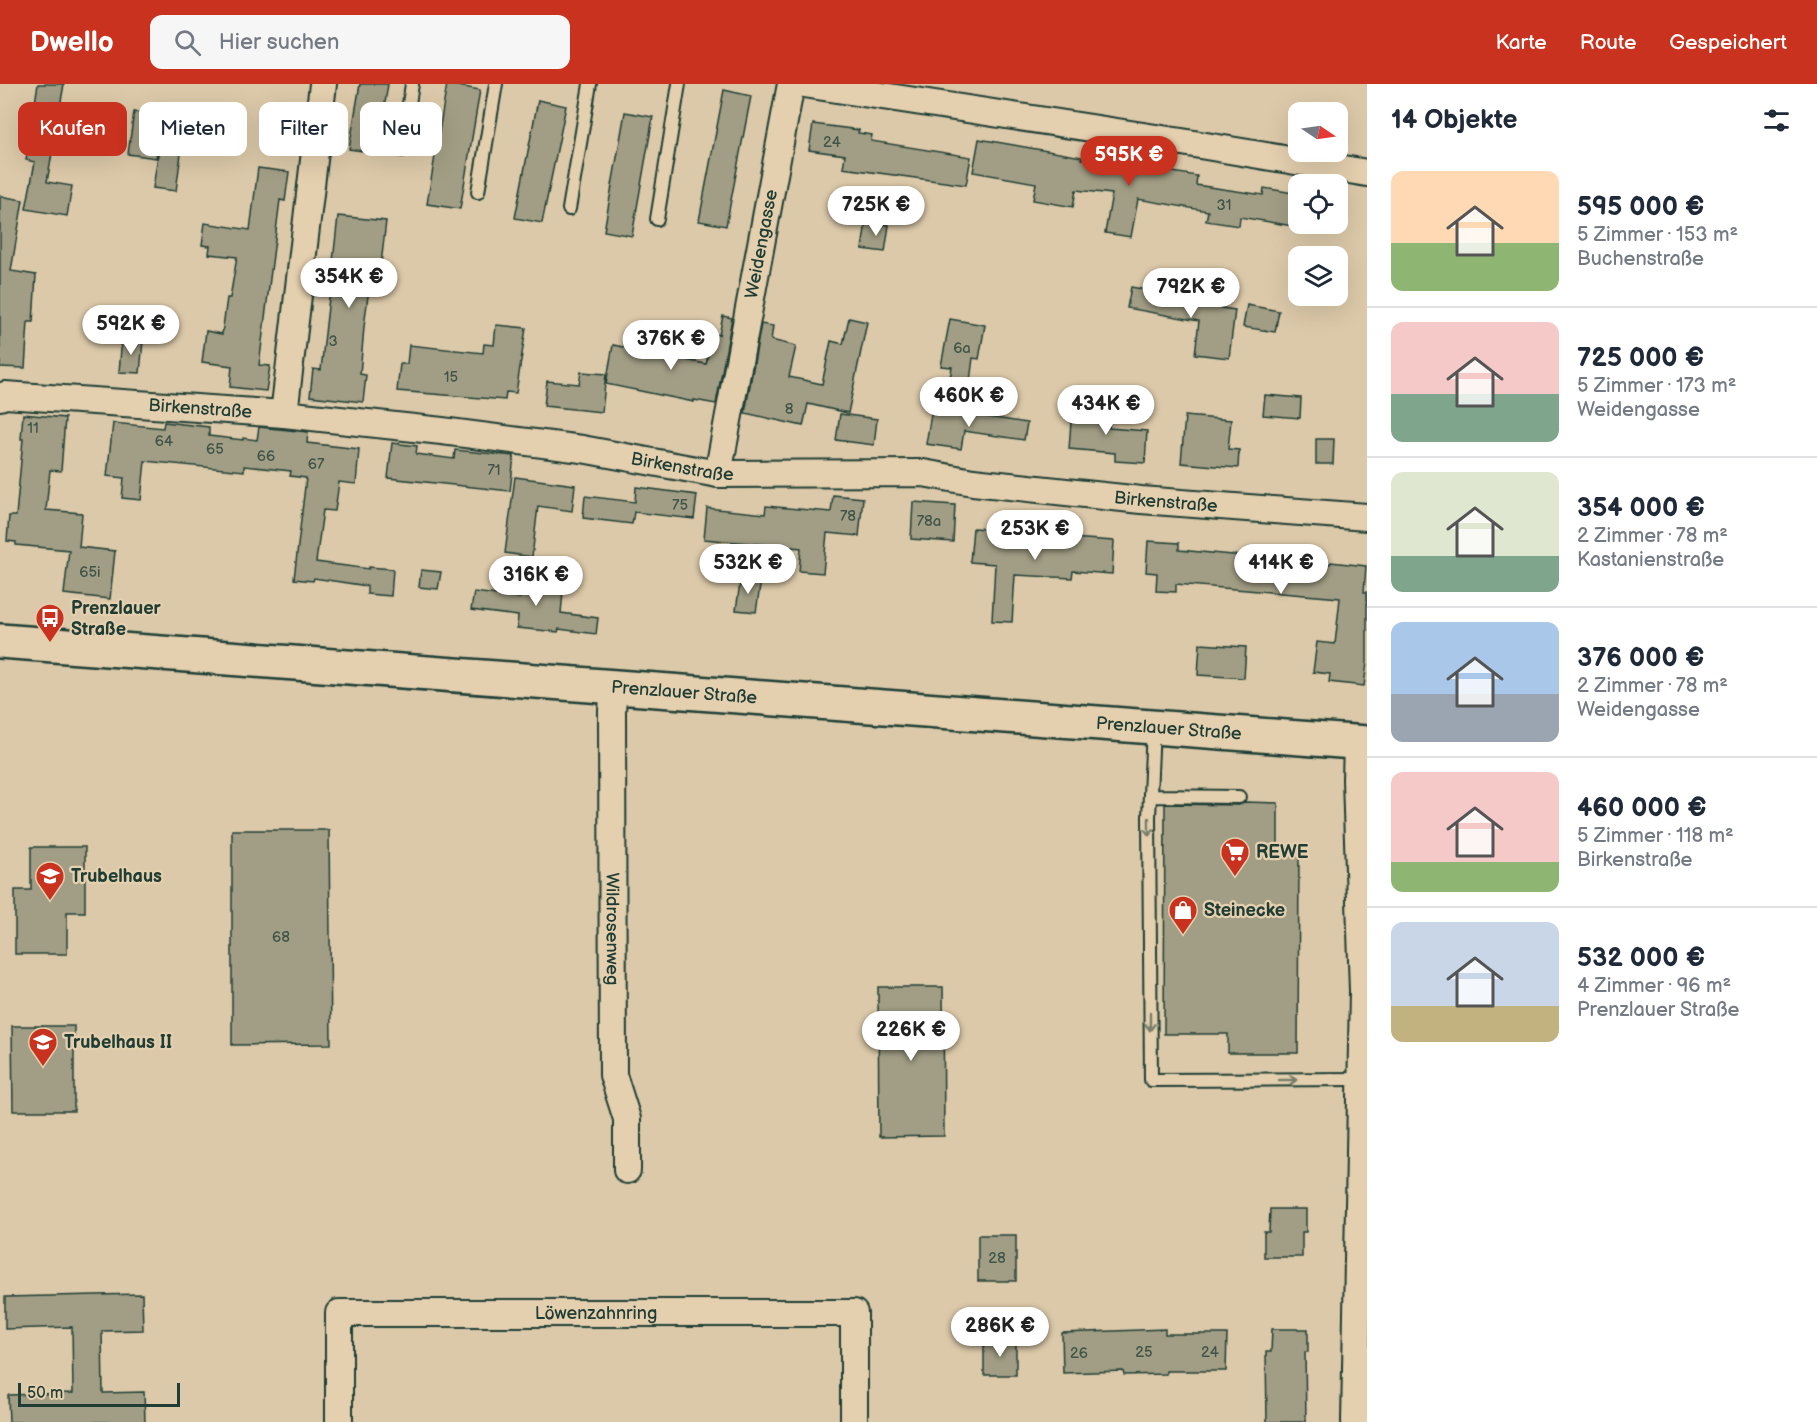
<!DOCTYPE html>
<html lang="de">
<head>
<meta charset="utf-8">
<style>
  :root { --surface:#fff; --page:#f6f6f7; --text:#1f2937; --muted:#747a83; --line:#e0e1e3; --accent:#c8321e }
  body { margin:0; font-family:"Balsamiq Sans",sans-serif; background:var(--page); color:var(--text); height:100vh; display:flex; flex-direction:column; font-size:22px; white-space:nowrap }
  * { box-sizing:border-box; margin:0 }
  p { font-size:20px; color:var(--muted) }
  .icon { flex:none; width:33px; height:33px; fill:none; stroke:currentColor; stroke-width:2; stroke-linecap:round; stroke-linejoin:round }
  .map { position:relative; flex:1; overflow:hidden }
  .panel { display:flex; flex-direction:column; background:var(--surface); width:450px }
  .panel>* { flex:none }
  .hud { position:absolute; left:18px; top:18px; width:570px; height:54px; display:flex; gap:12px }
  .needle { width:39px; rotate:103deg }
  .tools { position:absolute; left:1288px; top:18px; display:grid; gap:12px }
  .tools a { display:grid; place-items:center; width:60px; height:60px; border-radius:12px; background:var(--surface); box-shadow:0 6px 24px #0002; font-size:30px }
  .scale { position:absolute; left:18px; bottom:15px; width:162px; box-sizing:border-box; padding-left:6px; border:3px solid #1f3d34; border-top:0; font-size:16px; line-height:21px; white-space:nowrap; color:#1f3d34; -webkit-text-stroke:4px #e4cfae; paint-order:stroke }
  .price { position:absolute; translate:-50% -51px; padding:0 14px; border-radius:21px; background:#fff; color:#222; font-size:20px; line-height:39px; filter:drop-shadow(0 2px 3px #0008) }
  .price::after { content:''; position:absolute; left:50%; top:36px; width:18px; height:14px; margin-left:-9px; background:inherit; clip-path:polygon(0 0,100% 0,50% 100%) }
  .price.on { background:var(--accent); color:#fff }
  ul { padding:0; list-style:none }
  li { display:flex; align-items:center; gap:18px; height:150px; padding:0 24px }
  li+li { border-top:2px solid var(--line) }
  li span { display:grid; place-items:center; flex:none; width:168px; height:120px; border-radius:12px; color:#555 }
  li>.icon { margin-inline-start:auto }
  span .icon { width:72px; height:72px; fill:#fffc; stroke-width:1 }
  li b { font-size:26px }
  h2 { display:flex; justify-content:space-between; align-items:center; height:72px; padding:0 24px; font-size:26px }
  .pill { padding:0 21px; border-radius:12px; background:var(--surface); box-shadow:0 6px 24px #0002; font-size:21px; line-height:54px }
  .pill.on { background:var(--accent); color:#fff }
  header { display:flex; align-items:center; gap:36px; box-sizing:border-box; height:84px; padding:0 30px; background:var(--accent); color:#fff }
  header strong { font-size:28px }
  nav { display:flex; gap:33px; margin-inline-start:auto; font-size:21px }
  .search { width:420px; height:54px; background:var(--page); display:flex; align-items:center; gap:15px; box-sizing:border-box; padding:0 21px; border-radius:12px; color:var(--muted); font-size:22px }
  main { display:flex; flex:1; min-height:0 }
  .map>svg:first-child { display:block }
</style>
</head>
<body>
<header>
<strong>Dwello</strong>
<div class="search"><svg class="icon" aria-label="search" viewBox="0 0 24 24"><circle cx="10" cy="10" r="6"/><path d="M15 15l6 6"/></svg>Hier suchen</div>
<nav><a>Karte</a><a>Route</a><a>Gespeichert</a></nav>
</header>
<main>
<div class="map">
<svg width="1367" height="1338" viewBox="0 0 1367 1338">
  <rect width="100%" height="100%" fill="#dcc9a9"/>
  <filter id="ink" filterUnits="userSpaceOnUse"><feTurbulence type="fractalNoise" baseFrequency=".0167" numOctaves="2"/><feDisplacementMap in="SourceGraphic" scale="12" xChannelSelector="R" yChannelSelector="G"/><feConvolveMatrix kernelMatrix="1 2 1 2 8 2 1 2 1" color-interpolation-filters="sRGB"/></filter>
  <g filter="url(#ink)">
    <!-- building -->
    <path fill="#a29e85" stroke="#1f3d34" stroke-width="1.5" d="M 38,0 L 64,0 L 47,98 L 72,102 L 67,132 L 26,125 L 35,78 L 26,76 Z
      M 360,0 L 388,0 L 377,69 L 349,65 Z
      M 447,0 L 480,6 L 460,125 L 427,120 Z
      M 724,6 L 751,12 L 726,142 L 699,137 Z
      M 538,16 L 566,22 L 542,139 L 515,134 Z
      M 134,28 L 162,32 L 156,74 L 128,70 Z
      M 625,28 L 653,33 L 632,152 L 604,147 Z
      M 813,40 L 859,46 L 858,49 L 872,51 L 871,57 L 971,73 L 966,101 L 843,84 L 845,71 L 809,66 Z
      M 979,55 L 1082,73 L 1081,75 L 1143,83 L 1197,92 L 1196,101 L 1263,111 L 1264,104 L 1299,110 L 1299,143 L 1240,133 L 1239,142 L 1206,137 L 1208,127 L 1138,115 L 1131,153 L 1105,149 L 1112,110 L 1076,106 L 1073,123 L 1033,116 L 1036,99 L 973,88 Z
      M 160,58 L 182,62 L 176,107 L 153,104 Z
      M 258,84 L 289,88 L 285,117 L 280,116 L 259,281 L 270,282 L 266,307 L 230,303 L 232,282 L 202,278 L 206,247 L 222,250 L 227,214 L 230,214 L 237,173 L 209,170 L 210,162 L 202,161 L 205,139 L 250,146 Z
      M 0,112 L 23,116 L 11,187 L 36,191 L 33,238 L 28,238 L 25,284 L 0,283 Z
      M 338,132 L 386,137 L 380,189 L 371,188 L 364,243 L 360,290 L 366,291 L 363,318 L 310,312 L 313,285 L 321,286 Z
      M 866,138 L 889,141 L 885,168 L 862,165 Z
      M 1131,203 L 1180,212 L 1179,218 L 1235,226 L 1229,274 L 1195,270 L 1199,237 L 1127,224 Z
      M 1247,221 L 1279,227 L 1275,248 L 1243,243 Z
      M 723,232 L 732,234 L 716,320 L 694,316 L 694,318 L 606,300 L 613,261 L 706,280 L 713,250 L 719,251 Z
      M 849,234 L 867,238 L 848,329 L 808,320 L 803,342 L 745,329 L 761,240 L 773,242 L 771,256 L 796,262 L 789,293 L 822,300 L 831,257 L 843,260 Z
      M 950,235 L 985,241 L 979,275 L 973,274 L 970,297 L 950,294 L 952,283 L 941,282 Z
      M 496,241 L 526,244 L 516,309 L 506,308 L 505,316 L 397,307 L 400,280 L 407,280 L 409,261 L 483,269 L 484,260 L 494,261 Z
      M 122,254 L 143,256 L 140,289 L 119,288 Z
      M 581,288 L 606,290 L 602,328 L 544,322 L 547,297 L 579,300 Z
      M 1265,311 L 1301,314 L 1300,334 L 1263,331 Z
      M 932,324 L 1027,339 L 1024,356 L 964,347 L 961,365 L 926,360 Z
      M 1072,324 L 1111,326 L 1109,344 L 1147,347 L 1145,379 L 1115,377 L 1115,369 L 1069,365 Z
      M 23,330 L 65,334 L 61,387 L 50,386 L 46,426 L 82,429 L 79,463 L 115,467 L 110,515 L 64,510 L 69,466 L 16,461 L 16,458 L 7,457 L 9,432 L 16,432 L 23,355 L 21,355 Z
      M 840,330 L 877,335 L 874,361 L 836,356 Z
      M 1185,332 L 1231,336 L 1228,365 L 1239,366 L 1238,384 L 1181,379 Z
      M 164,338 L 209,343 L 209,352 L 243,356 L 243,354 L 257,356 L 259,343 L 308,348 L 307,359 L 359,365 L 356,400 L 339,398 L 335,427 L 323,426 L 316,478 L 369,485 L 369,483 L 393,485 L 391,512 L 367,510 L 367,502 L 314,494 L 313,497 L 294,495 L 306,394 L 290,392 L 291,387 L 244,382 L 244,387 L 145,377 L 141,416 L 122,414 L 124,394 L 107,392 L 113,339 L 163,344 Z
      M 1316,355 L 1334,355 L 1333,380 L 1316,380 Z
      M 392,359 L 417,362 L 416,370 L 454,375 L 455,366 L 514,372 L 510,407 L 388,394 Z
      M 515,393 L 575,401 L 572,427 L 538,422 L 532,473 L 505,469 Z
      M 636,403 L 697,411 L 694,435 L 634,428 L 632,440 L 583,434 L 585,412 L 635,418 Z
      M 833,411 L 863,414 L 859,452 L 827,449 L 823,489 L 799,487 L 801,464 L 704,455 L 707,424 L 765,430 L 766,422 L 831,428 Z
      M 913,418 L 955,421 L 953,458 L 911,455 Z
      M 973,444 L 999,446 L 998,449 L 1114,457 L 1112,490 L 1073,487 L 1072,494 L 1015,491 L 1012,538 L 992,537 L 995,480 L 970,478 Z
      M 1148,457 L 1179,459 L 1179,466 L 1330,480 L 1331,478 L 1366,482 L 1364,508 L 1367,508 L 1367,578 L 1364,602 L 1329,598 L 1330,590 L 1313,588 L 1317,558 L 1335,560 L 1340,514 L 1176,500 L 1176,508 L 1156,507 L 1157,489 L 1146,488 Z
      M 421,486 L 441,488 L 438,505 L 419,503 Z
      M 523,492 L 564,497 L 561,529 L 598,534 L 596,550 L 559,545 L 558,548 L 517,544 L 518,532 L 471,526 L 474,508 L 520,514 Z
      M 741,493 L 761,496 L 756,528 L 736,526 Z
      M 1200,560 L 1246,563 L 1244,594 L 1198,591 Z
      M 1245,718 L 1278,719 L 1278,766 L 1299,766 L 1298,969 L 1228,969 L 1228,950 L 1164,950 L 1165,720 L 1239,721 Z
      M 232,746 L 329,746 L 331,960 L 232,961 Z
      M 31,763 L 85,763 L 85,828 L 67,828 L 67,870 L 15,870 L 15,806 L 31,806 Z
      M 878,903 L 943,903 L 944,1052 L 879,1053 Z
      M 12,942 L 74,942 L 74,1027 L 13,1027 Z
      M 1270,1125 L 1306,1125 L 1306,1148 L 1302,1148 L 1302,1173 L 1264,1173 L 1264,1148 L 1269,1148 Z
      M 978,1151 L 1016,1151 L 1016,1197 L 978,1197 Z
      M 142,1210 L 143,1246 L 102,1247 L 103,1309 L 144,1308 L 145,1338 L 9,1338 L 8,1311 L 73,1309 L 72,1243 L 5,1245 L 5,1213 Z
      M 1165,1245 L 1165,1250 L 1227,1250 L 1226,1287 L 1166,1287 L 1166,1290 L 1124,1291 L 1123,1287 L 1063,1289 L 1062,1249 Z
      M 1272,1245 L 1308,1245 L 1308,1268 L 1305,1268 L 1306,1338 L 1267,1338 L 1266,1268 L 1271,1268 Z
      M 984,1256 L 1016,1256 L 1016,1291 L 984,1291 Z"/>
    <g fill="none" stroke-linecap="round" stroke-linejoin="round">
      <!-- service casing -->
      <g stroke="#1f3d34" stroke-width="16">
        <path id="service" d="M 402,66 L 412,0
          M 478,108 L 496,0
          M 569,125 L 590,0
          M 657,135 L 679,0
          M 1153,644 L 1149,733 L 1151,996 L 1362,995
          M 1150,712 L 1239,713"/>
      </g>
      <!-- minor casing -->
      <g stroke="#1f3d34" stroke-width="30">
        <g id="minor">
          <path d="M 804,0 L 1182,58 L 1367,89"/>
          <path id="s1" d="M 0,313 L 5,311 L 284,330 L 442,347 L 582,365 L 718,390 L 923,389 L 973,398 L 1141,416 L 1367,433"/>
          <path d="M 284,330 L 323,0"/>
          <path id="s2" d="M 718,390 L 791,0"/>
          <path id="s3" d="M 614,602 L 612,627 L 613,991 L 627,1035 L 627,1086"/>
          <path id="s4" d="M 339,1338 L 339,1229 L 854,1229 L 854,1338"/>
          <path d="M 1355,1338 L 1363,907 L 1356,696 L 1357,658"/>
        </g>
      </g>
      <!-- secondary casing -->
      <g stroke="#1f3d34" stroke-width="38">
        <g id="secondary">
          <path id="s5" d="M 0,557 L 1367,659"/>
        </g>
      </g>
      <!-- service -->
      <use href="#service" stroke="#e4cfae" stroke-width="12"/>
      <!-- minor -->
      <use href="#minor" stroke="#e4cfae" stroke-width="26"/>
      <!-- secondary -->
      <use href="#secondary" stroke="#e4cfae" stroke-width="33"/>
    </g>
    <!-- one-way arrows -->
    <defs><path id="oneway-shaft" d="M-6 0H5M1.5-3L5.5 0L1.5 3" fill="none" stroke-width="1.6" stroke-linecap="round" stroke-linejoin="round" transform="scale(1.5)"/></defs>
    <g stroke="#787f6b">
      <use href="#oneway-shaft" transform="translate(1149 743) rotate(89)"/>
      <use href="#oneway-shaft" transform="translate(1150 938) rotate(90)"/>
      <use href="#oneway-shaft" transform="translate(1288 996)"/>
    </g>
  </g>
  <!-- icons -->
  <defs>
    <g id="bus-pin" transform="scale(1.5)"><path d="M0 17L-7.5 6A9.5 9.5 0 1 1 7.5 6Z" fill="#c8321e" stroke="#e4cfae"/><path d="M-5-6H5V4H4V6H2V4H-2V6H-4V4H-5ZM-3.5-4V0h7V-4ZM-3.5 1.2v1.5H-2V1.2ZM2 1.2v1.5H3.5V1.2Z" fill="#fff"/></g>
    <g id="supermarket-pin" transform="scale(1.5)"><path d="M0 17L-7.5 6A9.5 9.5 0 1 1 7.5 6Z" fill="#c8321e" stroke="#e4cfae"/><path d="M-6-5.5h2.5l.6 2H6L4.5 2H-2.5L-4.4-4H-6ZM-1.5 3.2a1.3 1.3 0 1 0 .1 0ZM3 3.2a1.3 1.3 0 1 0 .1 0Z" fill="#fff"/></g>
    <g id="school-pin" transform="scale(1.5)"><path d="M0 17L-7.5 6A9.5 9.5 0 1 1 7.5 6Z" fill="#c8321e" stroke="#e4cfae"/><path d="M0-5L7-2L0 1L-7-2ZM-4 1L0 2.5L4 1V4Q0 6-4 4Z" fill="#fff"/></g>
    <g id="shop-pin" transform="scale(1.5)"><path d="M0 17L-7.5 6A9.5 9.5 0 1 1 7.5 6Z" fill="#c8321e" stroke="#e4cfae"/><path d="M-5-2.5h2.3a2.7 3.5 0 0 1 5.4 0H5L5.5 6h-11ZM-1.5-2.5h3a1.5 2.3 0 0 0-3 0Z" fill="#fff"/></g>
  </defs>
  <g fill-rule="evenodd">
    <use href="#bus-pin" x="50" y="534"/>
    <use href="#supermarket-pin" x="1235" y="768"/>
    <use href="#school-pin" x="50" y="792"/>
    <use href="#shop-pin" x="1183" y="826"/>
    <use href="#school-pin" x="43" y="958"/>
  </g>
  <g text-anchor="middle" stroke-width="4.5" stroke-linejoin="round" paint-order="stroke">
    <!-- number labels -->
    <g font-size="15" fill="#405548">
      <text x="832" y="63">24</text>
      <text x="1224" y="126">31</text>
      <text x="333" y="262">3</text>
      <text x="962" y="269">6a</text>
      <text x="451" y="298">15</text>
      <text x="789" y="330">8</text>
      <text x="33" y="349">11</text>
      <text x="164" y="362">64</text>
      <text x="215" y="370">65</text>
      <text x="266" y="377">66</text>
      <text x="316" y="385">67</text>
      <text x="494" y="391">71</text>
      <text x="680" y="426">75</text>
      <text x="848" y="437">78</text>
      <text x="929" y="442">78a</text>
      <text x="90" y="493">65i</text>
      <text x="281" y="858">68</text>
      <text x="997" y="1179">28</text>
      <text x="1144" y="1273">25</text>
      <text x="1210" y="1273">24</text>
      <text x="1079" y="1274">26</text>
    </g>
    <!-- street labels -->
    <g font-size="18" fill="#1f3d34" stroke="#e4cfae">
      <text dy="6" stroke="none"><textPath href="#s2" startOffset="234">Weidengasse</textPath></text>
      <text dy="6" stroke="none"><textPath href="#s1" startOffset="201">Birkenstraße</textPath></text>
      <text dy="6" stroke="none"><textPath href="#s1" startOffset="687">Birkenstraße</textPath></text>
      <text dy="6" stroke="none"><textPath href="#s1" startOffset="1173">Birkenstraße</textPath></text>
      <text dy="6" stroke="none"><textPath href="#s5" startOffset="686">Prenzlauer Straße</textPath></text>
      <text dy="6" stroke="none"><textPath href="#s5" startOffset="1172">Prenzlauer Straße</textPath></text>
      <text dy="6" stroke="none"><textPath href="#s3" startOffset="243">Wildrosenweg</textPath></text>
      <text dy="6" stroke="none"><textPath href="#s4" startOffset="366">Löwenzahnring</textPath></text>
    </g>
    <!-- poi labels -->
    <g font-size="18" font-weight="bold" fill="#1f3d34" stroke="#e4cfae" text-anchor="start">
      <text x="71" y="530">Prenzlauer<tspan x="71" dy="21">Straße</tspan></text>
      <text x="1256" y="774">REWE</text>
      <text x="71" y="798">Trubelhaus</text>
      <text x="1204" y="832">Steinecke</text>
      <text x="64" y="964">Trubelhaus II</text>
    </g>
  </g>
</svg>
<div class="tools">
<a><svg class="needle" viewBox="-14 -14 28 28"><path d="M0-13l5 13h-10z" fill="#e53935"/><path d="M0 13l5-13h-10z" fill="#747a83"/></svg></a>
<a><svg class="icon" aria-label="locate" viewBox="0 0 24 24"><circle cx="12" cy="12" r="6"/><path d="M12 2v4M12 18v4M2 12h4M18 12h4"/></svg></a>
<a><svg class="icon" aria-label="layers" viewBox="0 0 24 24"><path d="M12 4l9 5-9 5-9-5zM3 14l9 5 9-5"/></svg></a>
</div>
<div class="scale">50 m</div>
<b class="price on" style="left:1129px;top:103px">595K €</b>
<b class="price" style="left:876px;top:153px">725K €</b>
<b class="price" style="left:349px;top:225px">354K €</b>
<b class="price" style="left:1191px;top:235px">792K €</b>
<b class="price" style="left:131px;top:272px">592K €</b>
<b class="price" style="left:671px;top:287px">376K €</b>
<b class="price" style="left:969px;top:344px">460K €</b>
<b class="price" style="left:1106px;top:352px">434K €</b>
<b class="price" style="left:1035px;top:477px">253K €</b>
<b class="price" style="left:748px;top:511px">532K €</b>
<b class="price" style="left:1281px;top:511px">414K €</b>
<b class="price" style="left:536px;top:523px">316K €</b>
<b class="price" style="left:911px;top:978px">226K €</b>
<b class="price" style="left:1000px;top:1274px">286K €</b>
<div class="hud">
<a class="pill on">Kaufen</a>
<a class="pill">Mieten</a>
<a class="pill">Filter</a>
<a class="pill">Neu</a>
</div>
</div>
<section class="panel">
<h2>14 Objekte<svg class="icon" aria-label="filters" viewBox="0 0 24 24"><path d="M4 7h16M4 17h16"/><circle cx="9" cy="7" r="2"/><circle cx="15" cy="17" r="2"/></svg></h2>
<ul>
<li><span style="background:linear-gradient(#ffd9b3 60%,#8fb573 0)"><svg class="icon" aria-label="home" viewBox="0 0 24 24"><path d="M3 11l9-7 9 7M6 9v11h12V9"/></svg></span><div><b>595 000 €</b><p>5 Zimmer · 153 m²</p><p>Buchenstraße</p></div></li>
<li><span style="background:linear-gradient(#f6c9c9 60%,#7fa58c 0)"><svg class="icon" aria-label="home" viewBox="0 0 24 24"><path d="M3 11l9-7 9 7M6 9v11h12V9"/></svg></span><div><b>725 000 €</b><p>5 Zimmer · 173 m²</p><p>Weidengasse</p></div></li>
<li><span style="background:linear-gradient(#dfe7d0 70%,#7fa58c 0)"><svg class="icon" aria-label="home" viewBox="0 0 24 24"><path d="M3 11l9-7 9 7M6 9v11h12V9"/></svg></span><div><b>354 000 €</b><p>2 Zimmer · 78 m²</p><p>Kastanienstraße</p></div></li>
<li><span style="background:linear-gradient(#a9c7e8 60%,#9aa5b1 0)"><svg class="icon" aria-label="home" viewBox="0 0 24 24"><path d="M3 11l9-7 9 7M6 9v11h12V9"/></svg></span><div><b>376 000 €</b><p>2 Zimmer · 78 m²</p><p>Weidengasse</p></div></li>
<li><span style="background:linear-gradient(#f6c9c9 75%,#8fb573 0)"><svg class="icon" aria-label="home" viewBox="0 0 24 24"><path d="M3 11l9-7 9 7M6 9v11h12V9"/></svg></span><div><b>460 000 €</b><p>5 Zimmer · 118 m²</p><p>Birkenstraße</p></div></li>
<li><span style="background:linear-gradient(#c9d6e8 70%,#c2b280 0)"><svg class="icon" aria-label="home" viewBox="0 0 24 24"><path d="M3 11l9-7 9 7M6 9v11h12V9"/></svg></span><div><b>532 000 €</b><p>4 Zimmer · 96 m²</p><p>Prenzlauer Straße</p></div></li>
</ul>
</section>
</main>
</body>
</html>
